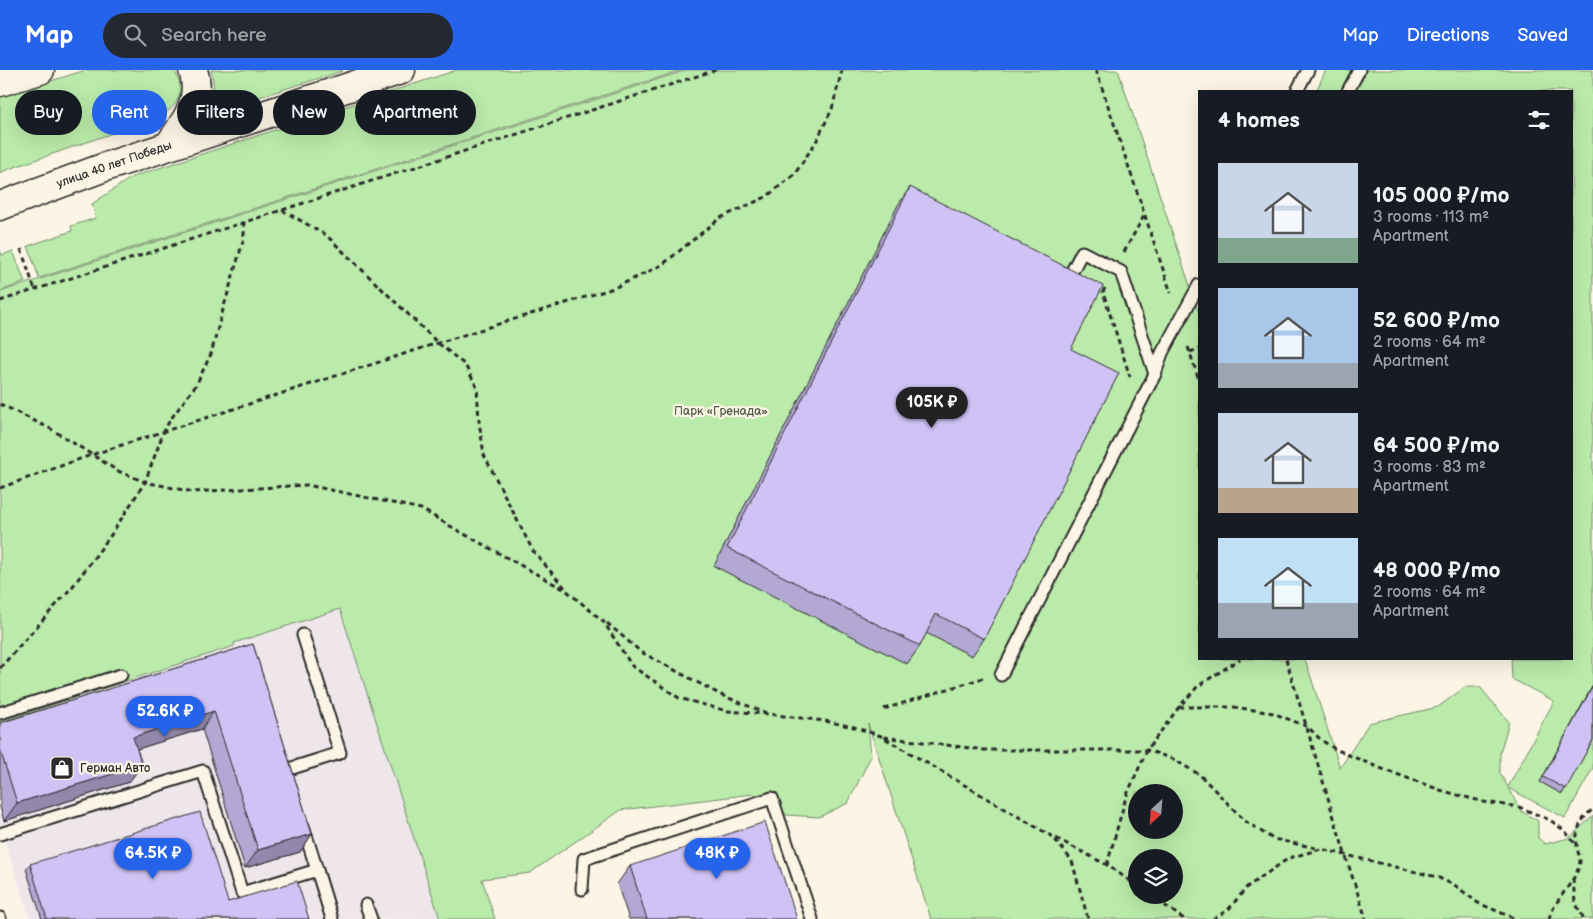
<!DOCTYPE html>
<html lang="en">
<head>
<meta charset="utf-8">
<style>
  :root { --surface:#171b24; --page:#242831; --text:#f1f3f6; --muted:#9ea1a6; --accent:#2563eb }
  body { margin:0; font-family:"Balsamiq Sans",sans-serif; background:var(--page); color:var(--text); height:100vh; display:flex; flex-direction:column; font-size:19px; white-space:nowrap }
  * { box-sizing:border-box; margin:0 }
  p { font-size:16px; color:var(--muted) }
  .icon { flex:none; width:28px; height:28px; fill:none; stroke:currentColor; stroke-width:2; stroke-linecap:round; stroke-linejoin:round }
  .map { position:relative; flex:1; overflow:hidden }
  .panel { position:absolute; left:1198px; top:20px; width:375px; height:570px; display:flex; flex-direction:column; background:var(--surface); border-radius:0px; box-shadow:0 5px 20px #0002 }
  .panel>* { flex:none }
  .hud { position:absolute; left:15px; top:20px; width:475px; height:45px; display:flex; gap:10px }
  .needle { width:32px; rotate:206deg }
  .controls { position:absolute; left:1128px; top:714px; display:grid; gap:10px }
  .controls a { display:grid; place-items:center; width:55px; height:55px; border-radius:50%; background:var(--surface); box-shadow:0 5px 20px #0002; font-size:25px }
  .price { position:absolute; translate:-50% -42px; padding:0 11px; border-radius:18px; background:var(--accent); color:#fff; font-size:16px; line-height:32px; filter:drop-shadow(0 1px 2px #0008) }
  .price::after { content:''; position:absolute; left:50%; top:30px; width:15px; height:11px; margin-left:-8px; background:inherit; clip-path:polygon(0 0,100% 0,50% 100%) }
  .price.on { background:#222; color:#fff }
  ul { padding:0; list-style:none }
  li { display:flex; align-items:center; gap:15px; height:125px; padding:0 20px }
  li span { display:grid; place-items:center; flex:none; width:140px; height:100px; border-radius:0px; color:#555 }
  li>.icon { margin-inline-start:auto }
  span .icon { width:60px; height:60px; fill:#fffc; stroke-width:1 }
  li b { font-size:21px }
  h2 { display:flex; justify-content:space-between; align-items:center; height:60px; padding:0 20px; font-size:21px }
  .tag { padding:0 18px; border-radius:22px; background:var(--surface); box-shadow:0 5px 20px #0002; font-size:18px; line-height:45px }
  .tag.on { background:var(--accent); color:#fff }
  header { display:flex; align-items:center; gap:30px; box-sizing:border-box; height:70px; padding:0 25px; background:var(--accent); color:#fff }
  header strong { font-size:24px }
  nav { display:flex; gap:28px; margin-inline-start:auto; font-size:18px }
  .search { width:350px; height:45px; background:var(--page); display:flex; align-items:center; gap:12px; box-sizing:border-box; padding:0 18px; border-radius:28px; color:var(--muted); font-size:19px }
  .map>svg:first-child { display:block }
</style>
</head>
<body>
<header>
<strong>Map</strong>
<div class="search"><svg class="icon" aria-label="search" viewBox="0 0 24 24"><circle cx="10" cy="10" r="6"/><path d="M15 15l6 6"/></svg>Search here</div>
<nav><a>Map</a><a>Directions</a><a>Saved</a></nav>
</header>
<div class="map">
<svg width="1593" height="849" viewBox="0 0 1593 849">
  <rect width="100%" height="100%" fill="#fcf5e5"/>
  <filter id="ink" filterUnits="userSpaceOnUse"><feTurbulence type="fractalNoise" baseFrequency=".02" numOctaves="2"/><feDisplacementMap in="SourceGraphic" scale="10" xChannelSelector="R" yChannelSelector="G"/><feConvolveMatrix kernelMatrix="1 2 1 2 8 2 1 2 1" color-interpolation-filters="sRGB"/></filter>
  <g filter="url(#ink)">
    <!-- built -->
    <path fill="#eee6ea" d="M 340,538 L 440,849 L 30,849 L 0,755 L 0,652 L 234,576 L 233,573 Z"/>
    <!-- green -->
    <path fill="#baebaa" stroke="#728b6a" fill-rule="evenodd" d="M 86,0 L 174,0 C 186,21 180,33 162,46 L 9,99 L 0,103 L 0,27 Z
      M 211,0 L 341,0 L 343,1 L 210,42 C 214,28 215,15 211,0 Z
      M 457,0 L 682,0 L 39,208 L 28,176 L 72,161 L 71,156 L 96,148 L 92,134 L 132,107 Z
      M 687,0 L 1118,0 L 1199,243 L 1199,589 L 1305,589 L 1340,698 L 1369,653 L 1438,637 L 1465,617 L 1480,617 L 1509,652 L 1500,683 L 1500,703 L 1508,717 L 1554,631 L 1512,609 L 1511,589 L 1571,589 L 1571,21 L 1316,21 L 1326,0 L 1593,0 L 1593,698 L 1565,748 L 1508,718 L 1521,741 L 1538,751 L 1538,768 L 1545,774 L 1569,768 L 1593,746 L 1593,849 L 931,849 L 868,654 L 871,686 L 848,733 L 819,747 L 786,745 L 774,728 L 753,724 L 621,740 L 530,803 L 482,809 L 495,849 L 440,849 L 340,539 L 234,573 L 234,576 L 0,652 L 0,222 ZM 1136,722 L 1174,722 L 1174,760 L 1136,760 ZM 1136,788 L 1174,788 L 1174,825 L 1136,825 Z
      M 0,180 L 2,185 L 13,181 L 25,212 L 0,221 Z"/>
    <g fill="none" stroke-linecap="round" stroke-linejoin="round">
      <!-- lane casing -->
      <g stroke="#2b2b2b" stroke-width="15">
        <path id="lane" d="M 1297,21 L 1308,0
          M 1348,21 L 1359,0
          M 1066,213 L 1082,182 L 1121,202 L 1155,304
          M 1001,605 L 1155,304 L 1162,283 L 1199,215
          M 0,643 L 121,605
          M 286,700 L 340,683 L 303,565
          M 0,764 L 203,701 L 242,823 L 317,800 L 303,756
          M 317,800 L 332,849
          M 582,819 L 584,789 L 772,728 L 812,849
          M 366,835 L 371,849
          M 0,848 L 0,849"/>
      </g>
      <!-- secondary casing -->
      <g stroke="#2b2b2b" stroke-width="31">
        <path id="secondary" d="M 0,12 L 40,0
          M 169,75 C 186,51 203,30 193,0
          M 0,136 L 105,97 L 401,0"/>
      </g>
      <!-- path -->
      <path stroke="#2b2b2b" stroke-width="3" stroke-dasharray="5 4" stroke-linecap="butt" d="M 1096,0 L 1171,223
        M 282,140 L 326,165 L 438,273 L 465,295 L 477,317 L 479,351 L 484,385 L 533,481 L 565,518
        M 21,179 L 35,220
        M 1124,182 L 1145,144
        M 1105,218 L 1103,222 L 1130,307
        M 0,231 L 716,0
        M 1188,277 L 1199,310
        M 1190,282 L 1199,279
        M 0,334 L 51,359 L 118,401 L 145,412 L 193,422 L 307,415 L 421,439 L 457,460 L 567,521 L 603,551 L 632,596 L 679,628 L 727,641 L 768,644 L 825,651 L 854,657 L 881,666 L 1053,767 L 1072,791 L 1088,849
        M 0,418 L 91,385 L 438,273 L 614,218 L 662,195 L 720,148 L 766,127 L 794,105 L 816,72 L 832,39 L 842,0
        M 607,553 L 641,582 L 721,625 L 766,643
        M 1286,589 L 1345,784 L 1366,849
        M 0,598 L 73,516 L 111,465 L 145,412 L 164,361 L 170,350 L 196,315 L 211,284 L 220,250 L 244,168 L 244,152
        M 1179,637 L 1234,637 L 1273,643 L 1308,657 L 1321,670 L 1335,679 L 1377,697 L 1443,721 L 1484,732 L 1519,737 L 1550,750 L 1565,761 L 1576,775
        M 884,639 L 983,608
        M 884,667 L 985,680 L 1147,680 L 1173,689 L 1200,705 L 1245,751 L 1273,769 L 1321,779
        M 1056,768 L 1107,795 L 1136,815
        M 1107,795 L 1126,727 L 1147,680 L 1179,637 L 1198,616 L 1240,589
        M 1573,809 L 1575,832 L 1584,849
        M 1150,825 L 1184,849
        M 1213,849 L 1228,840 L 1247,817 L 1289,788 L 1321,779 L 1437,807 L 1456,816 L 1478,833 L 1516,849
        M 1549,849 C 1554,829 1578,811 1580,791 C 1580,786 1577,781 1577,776 C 1575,760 1581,749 1593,739"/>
      <!-- lane -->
      <use href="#lane" stroke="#fcf5e5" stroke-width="11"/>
      <!-- secondary -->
      <use href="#secondary" stroke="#fcf5e5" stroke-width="28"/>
    </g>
    <!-- wall -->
    <path fill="#b2a8d3" stroke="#2b2b2b" d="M 910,117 L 1071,279 L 984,569 L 972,586 L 926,563 L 920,576 L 907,594 L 714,496 L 898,135 Z
      M 253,574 L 312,764 L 300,782 L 245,798 L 202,659 L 137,679 L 142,695 L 129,712 L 4,751 L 0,737 L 0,653 Z
      M 1593,615 L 1593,670 L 1562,724 L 1540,712 Z
      M 30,794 L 228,832 L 309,849 L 42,849 L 26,799 Z
      M 630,796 L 797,849 L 629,849 L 617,814 Z"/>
    <!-- shaded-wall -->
    <path fill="#9188ac" stroke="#2b2b2b" d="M 214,641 L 202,659 L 121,684 L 133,667 Z
      M 142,695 L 129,712 L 4,751 L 17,733 Z
      M 312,764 L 300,782 L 245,798 L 258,780 Z"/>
    <!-- building -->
    <path fill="#cfc3f5" stroke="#2b2b2b" d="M 910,117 L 1103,216 L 1071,279 L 1119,303 L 984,569 L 936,544 L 920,576 L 727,478 Z
      M 253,574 L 312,764 L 258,780 L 214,641 L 133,667 L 142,695 L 17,733 L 0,679 L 0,653 Z
      M 1593,616 L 1593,670 L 1566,719 L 1543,707 Z
      M 200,742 L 228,832 L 297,811 L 309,849 L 47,849 L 30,794 Z
      M 765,752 L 797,849 L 647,849 L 630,796 Z"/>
  </g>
  <!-- icons -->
  <defs>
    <g id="shop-square" transform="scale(1.25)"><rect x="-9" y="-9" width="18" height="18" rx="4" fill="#2b2b2b" stroke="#fcf5e5"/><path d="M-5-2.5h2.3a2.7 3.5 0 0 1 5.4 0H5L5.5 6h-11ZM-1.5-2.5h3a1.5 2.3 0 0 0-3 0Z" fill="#fff"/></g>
  </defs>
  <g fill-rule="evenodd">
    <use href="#shop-square" x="62" y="698"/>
  </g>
  <g text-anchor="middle" stroke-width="4.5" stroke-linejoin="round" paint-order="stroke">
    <!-- street labels -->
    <g font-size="12" fill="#2b2b2b" stroke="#fcf5e5">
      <text transform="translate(114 94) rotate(-19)" y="4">улица 40 лет Победы</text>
    </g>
    <!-- park labels -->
    <g font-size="12" fill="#4f5b4b" stroke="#fcf5e5">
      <text x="721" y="345">Парк «Гренада»</text>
    </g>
    <!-- poi labels -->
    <g font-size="12" fill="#2b2b2b" stroke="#fcf5e5" text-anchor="start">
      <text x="80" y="702">Герман Авто</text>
    </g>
  </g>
</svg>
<div class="controls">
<a><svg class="needle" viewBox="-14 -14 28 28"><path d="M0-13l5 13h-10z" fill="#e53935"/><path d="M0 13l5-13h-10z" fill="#9ea1a6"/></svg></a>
<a><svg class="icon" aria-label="layers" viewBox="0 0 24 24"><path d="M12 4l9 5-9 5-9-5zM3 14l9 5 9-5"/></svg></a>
</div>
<b class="price on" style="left:932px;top:359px">105K ₽</b>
<b class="price" style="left:165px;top:668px">52.6K ₽</b>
<b class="price" style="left:153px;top:810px">64.5K ₽</b>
<b class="price" style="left:717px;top:810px">48K ₽</b>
<div class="hud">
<a class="tag">Buy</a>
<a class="tag on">Rent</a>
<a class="tag">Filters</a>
<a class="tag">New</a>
<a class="tag">Apartment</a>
</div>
<section class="panel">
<h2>4 homes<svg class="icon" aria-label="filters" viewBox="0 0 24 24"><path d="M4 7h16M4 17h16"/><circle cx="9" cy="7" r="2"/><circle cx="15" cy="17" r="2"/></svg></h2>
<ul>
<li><span style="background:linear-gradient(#c9d6e8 75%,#7fa58c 0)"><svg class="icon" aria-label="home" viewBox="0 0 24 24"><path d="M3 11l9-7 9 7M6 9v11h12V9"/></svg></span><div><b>105 000 ₽/mo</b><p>3 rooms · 113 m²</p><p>Apartment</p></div></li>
<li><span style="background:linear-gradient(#a9c7e8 75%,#9aa5b1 0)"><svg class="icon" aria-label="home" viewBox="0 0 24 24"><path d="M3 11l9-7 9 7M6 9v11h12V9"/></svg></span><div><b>52 600 ₽/mo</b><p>2 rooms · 64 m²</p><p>Apartment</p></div></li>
<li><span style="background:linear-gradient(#c9d6e8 75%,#b9a48a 0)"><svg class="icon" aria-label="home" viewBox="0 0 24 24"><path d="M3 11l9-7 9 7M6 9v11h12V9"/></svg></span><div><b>64 500 ₽/mo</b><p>3 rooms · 83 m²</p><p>Apartment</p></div></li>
<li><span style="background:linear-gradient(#bfe0f5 65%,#9aa5b1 0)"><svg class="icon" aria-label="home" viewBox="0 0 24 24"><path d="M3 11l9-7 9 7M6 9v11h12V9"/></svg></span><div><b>48 000 ₽/mo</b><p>2 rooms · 64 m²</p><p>Apartment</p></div></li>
</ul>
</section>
</div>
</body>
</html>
